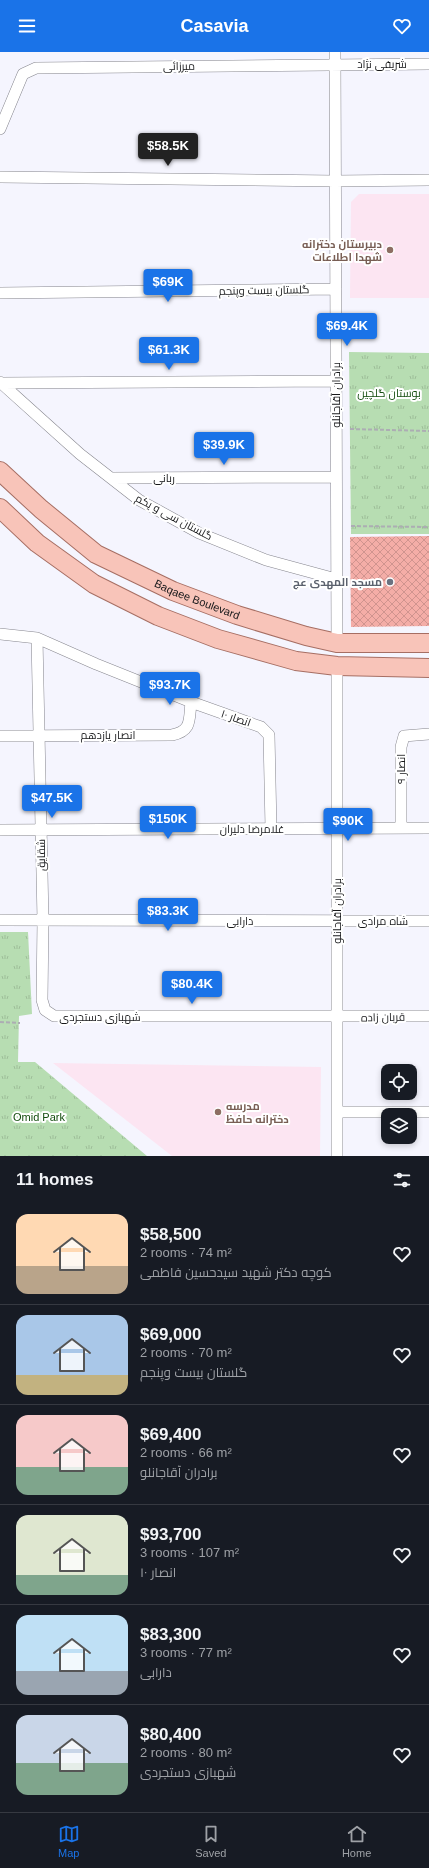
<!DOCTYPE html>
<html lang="en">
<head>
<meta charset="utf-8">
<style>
  :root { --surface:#171b24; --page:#242831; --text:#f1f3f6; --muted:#9ea1a6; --line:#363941; --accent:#1a73e8 }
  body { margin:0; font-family:Helvetica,Cairo,sans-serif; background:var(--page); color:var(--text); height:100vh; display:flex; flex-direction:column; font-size:15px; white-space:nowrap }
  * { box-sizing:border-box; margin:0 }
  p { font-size:13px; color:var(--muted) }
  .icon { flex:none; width:22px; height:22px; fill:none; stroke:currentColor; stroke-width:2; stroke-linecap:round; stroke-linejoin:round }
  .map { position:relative; height:1104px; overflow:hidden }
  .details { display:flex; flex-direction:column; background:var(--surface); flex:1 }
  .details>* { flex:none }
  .fabs { position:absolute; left:381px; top:1012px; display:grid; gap:8px }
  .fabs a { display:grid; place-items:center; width:36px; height:36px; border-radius:8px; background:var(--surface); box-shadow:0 2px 6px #0003; font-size:20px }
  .price { position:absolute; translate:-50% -34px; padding:0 9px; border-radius:4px; background:var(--accent); color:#fff; font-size:13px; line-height:26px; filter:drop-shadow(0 1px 2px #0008) }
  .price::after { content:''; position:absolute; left:50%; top:24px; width:12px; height:9px; margin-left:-6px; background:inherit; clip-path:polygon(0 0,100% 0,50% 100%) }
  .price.active { background:#222; color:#fff }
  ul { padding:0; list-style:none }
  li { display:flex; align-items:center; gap:12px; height:100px; padding:0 16px }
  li+li { border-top:1px solid var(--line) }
  li span { display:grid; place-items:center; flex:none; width:112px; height:80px; border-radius:12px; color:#555 }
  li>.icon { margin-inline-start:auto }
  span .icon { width:48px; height:48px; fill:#fffc; stroke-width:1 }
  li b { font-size:17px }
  h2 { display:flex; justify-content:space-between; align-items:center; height:48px; padding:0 16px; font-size:17px }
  header { display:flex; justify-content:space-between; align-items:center; height:52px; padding:0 16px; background:var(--accent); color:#fff; font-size:18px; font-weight:600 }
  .tab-bar { display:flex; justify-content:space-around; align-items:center; height:56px; border-top:1px solid var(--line); background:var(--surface); font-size:11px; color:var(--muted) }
  .tab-bar a { display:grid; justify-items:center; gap:2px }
  .tab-bar .active { color:var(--accent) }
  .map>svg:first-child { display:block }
</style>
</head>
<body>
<header><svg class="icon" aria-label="menu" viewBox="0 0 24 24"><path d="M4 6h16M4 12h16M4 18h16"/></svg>Casavia<svg class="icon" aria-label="heart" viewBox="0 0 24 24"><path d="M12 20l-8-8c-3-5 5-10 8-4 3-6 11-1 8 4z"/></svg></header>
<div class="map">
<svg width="429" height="1104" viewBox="0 0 429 1104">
  <defs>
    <pattern id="park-tufts" width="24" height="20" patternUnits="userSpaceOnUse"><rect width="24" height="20" fill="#b7ddb2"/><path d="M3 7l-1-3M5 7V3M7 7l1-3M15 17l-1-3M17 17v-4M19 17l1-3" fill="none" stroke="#9dbd98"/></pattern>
    <pattern id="building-cross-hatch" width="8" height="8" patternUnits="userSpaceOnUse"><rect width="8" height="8" fill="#f4ada7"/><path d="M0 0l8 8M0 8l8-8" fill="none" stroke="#d0948f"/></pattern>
  </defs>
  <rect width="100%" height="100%" fill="#f5f5fe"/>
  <!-- education -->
  <path fill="#fce5f2" d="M 359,142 L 429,142 L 429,246 L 350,246 L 351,150 Z
    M 53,1011 L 321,1015 L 320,1104 L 172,1104 Z"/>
  <!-- park -->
  <path fill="url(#park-tufts)" d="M 349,300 L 429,301 L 429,482 L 351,482 Z
    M 0,880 L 28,880 L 32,962 L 19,964 L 18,1010 L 35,1010 L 147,1104 L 0,1104 Z"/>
  <!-- building -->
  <path fill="url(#building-cross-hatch)" d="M 429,484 L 429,574 L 351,575 L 350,485 Z"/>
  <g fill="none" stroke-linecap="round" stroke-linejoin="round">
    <!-- street casing -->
    <g stroke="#86868e" stroke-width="12">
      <path id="street" d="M 335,0 L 337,591
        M 0,77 L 23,22 L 36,16 L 429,12
        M 0,125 L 335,129 L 429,128
        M 0,241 L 336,237
        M 0,330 L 80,402 L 139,448 L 199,481 L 266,508 L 336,527
        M 2,331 L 336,329
        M 111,426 L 336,425
        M 0,582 L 37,586 L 96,612 L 191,650 L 261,675 L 269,683 L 271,776
        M 37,586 L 43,868 L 42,948 L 45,958 L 54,964 L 429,964
        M 0,684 L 172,683 C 192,679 189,668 191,650
        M 401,776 L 401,695 L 404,684 L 429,682
        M 0,778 L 429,776
        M 0,868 L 429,869
        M 337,1060 L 429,1060
        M 337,1104 L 337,614"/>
    </g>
    <!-- primary casing -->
    <g stroke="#a66e63" stroke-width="20">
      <g id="primary">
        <path id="s1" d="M 0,419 L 41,457 L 96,502 L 173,539 L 237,563 L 306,584 L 337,591 L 429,591"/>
        <path d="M 0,456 L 37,491 L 94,532 L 158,564 L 218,587 L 296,609 L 337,614 L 429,616"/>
      </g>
    </g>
    <!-- path -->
    <path stroke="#acadb3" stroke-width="2" stroke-dasharray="4 2" stroke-linecap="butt" d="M 350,377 L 429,379
      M 351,474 L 429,475
      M 0,970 L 20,971"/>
    <!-- street -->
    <use href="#street" stroke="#fff" stroke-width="11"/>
    <!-- primary -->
    <use href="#primary" stroke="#f8c4b9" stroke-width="18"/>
  </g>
  <!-- markers -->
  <g fill="#8d6e63" stroke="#fff" stroke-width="1.5">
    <circle cx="390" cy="198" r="4"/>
    <circle cx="218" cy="1060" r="4"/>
  </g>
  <circle fill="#6b7280" stroke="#fff" stroke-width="1.5" cx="390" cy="530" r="4"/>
  <g text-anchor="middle" stroke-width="4" stroke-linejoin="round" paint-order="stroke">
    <!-- street labels -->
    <g font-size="11" fill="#17181a" stroke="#fff">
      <text x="382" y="16">شریفی نژاد</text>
      <text transform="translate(179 14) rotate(-1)" y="4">میرزائی</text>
      <text transform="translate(264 238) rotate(-1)" y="4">گلستان بیست وپنجم</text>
      <text transform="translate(336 343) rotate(-90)" y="4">برادران آقاجانلو</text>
      <text x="164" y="430">ربانی</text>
      <text transform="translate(174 465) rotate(28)" y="4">گلستان سی و یکم</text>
      <text dy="4" stroke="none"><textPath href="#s1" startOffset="238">Baqaee Boulevard</textPath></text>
      <text transform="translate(236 666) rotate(19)" y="4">انصار ۱۰</text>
      <text x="108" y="687">انصار یازدهم</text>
      <text transform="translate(401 717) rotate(-90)" y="4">انصار ۹</text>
      <text x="252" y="781">غلامرضا دلیران</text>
      <text transform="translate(41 803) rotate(-91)" y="4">شقایق</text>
      <text transform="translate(337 859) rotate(-90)" y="4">برادران آقاجانلو</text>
      <text x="240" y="873">دارابی</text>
      <text x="383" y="873">شاه مرادی</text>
      <text x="100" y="969">شهبازی دستجردی</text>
      <text transform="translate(383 965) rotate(-1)" y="4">قربان زاده</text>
    </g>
    <!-- education labels -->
    <g font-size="11" font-weight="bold" fill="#785e54" stroke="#fff" text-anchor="end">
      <text x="382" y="196">دبیرستان دخترانه<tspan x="382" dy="13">شهدا اطلاعات</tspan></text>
      <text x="226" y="1058" text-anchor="start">مدرسه<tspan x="226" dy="13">دخترانه حافظ</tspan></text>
    </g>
    <!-- park labels -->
    <g font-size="11" fill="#144d0f" stroke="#fff">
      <text x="389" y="345">بوستان گلچین</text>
      <text x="39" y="1069">Omid Park</text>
    </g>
    <!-- worship labels -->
    <g font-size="11" font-weight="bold" fill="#5b616d" stroke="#fff" text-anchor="end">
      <text x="382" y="534">مسجد المهدی عج</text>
    </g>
  </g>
</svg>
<div class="fabs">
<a><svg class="icon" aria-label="locate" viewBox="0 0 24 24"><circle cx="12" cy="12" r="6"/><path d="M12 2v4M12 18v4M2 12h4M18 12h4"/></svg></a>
<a><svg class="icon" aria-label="layers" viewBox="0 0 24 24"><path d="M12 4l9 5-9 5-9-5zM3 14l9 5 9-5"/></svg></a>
</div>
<b class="price active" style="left:168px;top:115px">$58.5K</b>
<b class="price" style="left:168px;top:251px">$69K</b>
<b class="price" style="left:347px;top:295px">$69.4K</b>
<b class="price" style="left:169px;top:319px">$61.3K</b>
<b class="price" style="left:224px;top:414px">$39.9K</b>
<b class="price" style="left:170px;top:654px">$93.7K</b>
<b class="price" style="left:52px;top:767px">$47.5K</b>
<b class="price" style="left:168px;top:788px">$150K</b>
<b class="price" style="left:348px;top:790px">$90K</b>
<b class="price" style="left:168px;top:880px">$83.3K</b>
<b class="price" style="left:192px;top:953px">$80.4K</b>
</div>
<section class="details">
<h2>11 homes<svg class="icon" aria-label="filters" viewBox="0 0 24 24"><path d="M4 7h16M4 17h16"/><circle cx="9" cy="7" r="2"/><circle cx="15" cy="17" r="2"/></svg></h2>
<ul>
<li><span style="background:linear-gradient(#ffd9b3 65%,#b9a48a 0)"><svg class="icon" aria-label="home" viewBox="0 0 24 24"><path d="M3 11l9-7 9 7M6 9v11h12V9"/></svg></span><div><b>$58,500</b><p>2 rooms · 74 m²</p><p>کوچه دکتر شهید سیدحسین فاطمی</p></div><svg class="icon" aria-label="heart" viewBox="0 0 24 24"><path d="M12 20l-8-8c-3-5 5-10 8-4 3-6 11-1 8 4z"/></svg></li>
<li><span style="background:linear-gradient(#a9c7e8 75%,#c2b280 0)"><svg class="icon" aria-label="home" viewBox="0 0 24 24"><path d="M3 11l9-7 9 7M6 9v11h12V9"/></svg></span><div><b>$69,000</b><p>2 rooms · 70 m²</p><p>گلستان بیست وپنجم</p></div><svg class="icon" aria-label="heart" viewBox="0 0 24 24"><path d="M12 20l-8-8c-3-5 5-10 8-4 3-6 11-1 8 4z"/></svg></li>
<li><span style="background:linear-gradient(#f6c9c9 65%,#7fa58c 0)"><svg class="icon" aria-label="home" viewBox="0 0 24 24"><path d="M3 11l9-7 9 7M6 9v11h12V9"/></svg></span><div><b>$69,400</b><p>2 rooms · 66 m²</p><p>برادران آقاجانلو</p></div><svg class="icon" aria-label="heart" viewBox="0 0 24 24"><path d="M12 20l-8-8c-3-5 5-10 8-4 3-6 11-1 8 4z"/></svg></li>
<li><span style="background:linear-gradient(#dfe7d0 75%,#7fa58c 0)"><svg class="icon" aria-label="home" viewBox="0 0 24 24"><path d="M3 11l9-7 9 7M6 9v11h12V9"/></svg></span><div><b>$93,700</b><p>3 rooms · 107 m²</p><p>انصار ۱۰</p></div><svg class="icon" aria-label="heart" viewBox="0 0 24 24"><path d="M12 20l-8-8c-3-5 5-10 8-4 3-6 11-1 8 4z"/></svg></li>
<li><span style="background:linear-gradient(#bfe0f5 70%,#9aa5b1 0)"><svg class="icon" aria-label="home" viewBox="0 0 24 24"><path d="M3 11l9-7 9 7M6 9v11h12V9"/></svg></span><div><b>$83,300</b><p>3 rooms · 77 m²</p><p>دارابی</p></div><svg class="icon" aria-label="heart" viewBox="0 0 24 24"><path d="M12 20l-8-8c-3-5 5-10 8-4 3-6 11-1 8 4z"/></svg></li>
<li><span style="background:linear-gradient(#c9d6e8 60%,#7fa58c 0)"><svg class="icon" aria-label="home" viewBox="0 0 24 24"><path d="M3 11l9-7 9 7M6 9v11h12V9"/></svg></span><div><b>$80,400</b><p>2 rooms · 80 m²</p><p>شهبازی دستجردی</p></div><svg class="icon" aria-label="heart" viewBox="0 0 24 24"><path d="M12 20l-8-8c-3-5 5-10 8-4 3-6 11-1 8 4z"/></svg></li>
</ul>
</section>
<nav class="tab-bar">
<a class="active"><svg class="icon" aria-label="map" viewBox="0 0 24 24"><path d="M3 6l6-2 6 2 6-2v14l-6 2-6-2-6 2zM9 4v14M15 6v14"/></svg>Map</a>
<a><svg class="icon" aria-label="saved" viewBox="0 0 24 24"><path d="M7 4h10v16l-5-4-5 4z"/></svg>Saved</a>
<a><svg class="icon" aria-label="home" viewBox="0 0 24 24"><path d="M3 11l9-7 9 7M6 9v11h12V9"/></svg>Home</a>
</nav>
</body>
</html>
